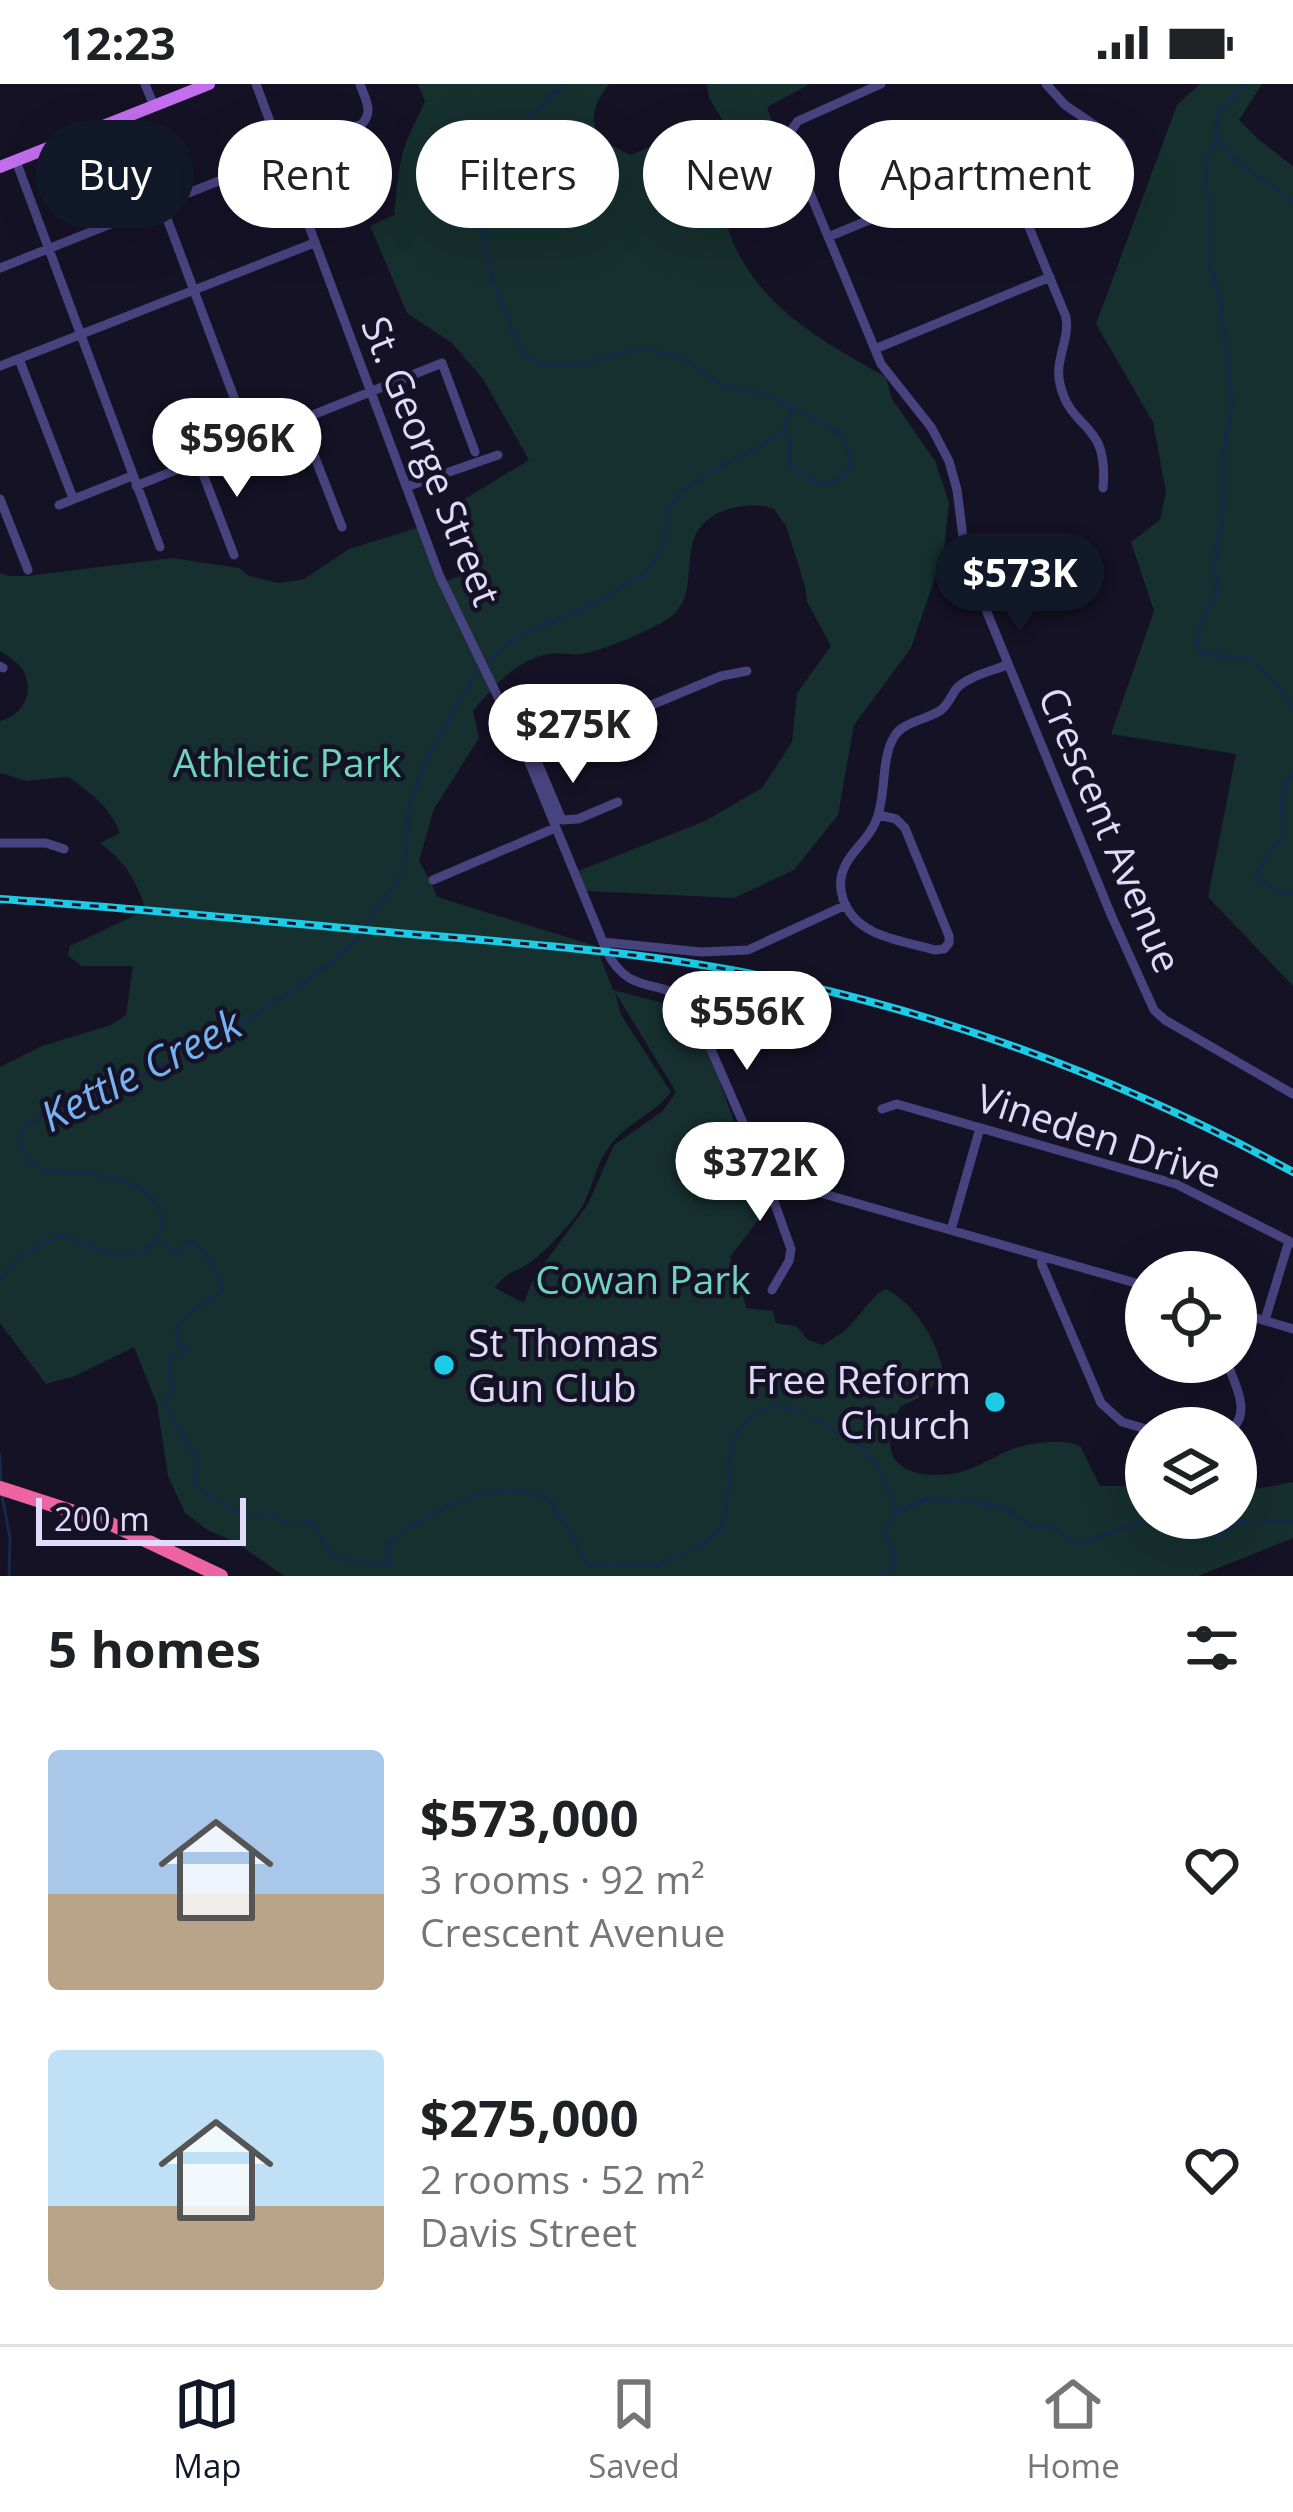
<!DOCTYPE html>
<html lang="en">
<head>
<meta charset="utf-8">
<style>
  :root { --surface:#fff; --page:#f6f6f6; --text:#202124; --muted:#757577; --line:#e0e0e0; --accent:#111827 }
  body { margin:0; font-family:"Open Sans",sans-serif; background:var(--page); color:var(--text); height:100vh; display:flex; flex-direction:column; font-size:45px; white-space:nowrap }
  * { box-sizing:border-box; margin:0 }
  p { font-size:39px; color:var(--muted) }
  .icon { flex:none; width:66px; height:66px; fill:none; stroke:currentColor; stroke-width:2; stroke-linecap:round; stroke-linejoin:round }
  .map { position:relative; height:1492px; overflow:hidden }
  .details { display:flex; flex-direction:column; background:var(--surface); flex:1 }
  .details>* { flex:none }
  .banner { position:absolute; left:36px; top:36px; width:1221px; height:108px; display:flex; gap:24px }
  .tools { position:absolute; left:1125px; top:1167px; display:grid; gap:24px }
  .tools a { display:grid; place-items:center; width:132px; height:132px; border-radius:50%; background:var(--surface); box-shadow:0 12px 48px #0002; font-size:60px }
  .scale { position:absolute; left:36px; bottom:30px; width:210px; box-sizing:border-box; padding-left:12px; border:6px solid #e0dbfb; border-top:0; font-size:33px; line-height:42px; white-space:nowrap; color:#e0dbfb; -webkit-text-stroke:9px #161226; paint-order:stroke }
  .price { position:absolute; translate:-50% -102px; padding:0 27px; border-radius:42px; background:#fff; color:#222; font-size:39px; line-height:78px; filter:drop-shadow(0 3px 6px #0008) }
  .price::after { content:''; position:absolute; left:50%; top:72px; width:36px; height:27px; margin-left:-18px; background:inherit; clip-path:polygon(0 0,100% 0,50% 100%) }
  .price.current { background:var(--accent); color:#fff }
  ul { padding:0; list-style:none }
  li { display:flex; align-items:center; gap:36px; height:300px; padding:0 48px }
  li span { display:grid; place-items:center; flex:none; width:336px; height:240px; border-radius:12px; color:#555 }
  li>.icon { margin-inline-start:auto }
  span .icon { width:144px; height:144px; fill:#fffc; stroke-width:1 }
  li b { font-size:51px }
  h2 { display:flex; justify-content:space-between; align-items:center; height:144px; padding:0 48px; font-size:51px }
  .pill { padding:0 42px; border-radius:54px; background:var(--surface); box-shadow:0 12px 48px #0002; font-size:42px; line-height:108px }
  .pill.current { background:var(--accent); color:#fff }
  .status { display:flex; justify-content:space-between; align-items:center; height:84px; padding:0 60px; background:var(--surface); direction:ltr }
  .status svg { height:33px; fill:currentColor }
  .dock { display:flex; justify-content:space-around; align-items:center; height:168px; border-top:3px solid var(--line); background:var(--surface); font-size:33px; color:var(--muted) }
  .dock a { display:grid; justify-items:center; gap:6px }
  .dock .current { color:var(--accent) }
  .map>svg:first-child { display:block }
</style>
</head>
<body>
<div class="status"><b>12:23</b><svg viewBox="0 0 49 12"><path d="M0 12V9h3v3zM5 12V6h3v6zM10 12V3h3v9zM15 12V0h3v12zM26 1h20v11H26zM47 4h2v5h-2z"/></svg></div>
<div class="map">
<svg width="1293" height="1492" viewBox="0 0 1293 1492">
  <rect width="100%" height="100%" fill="#161226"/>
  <!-- green -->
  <path fill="#162f2f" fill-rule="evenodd" d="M 418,0 L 609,0 C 582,35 592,54 631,71 L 662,57 L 667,59 L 702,108 L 717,115 C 725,135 731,158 742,176 C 775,233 831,262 886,293 L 892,315 L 935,377 L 949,418 L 944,467 L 911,564 L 854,641 L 838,731 L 794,786 L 734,814 L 586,807 L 578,787 L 705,737 L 762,704 L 792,658 L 797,609 L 831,562 L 807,518 L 805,502 L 786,442 L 774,425 C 758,419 746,421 729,425 C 667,444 706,502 673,531 C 660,543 598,569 580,570 C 569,571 555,567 544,571 C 513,579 492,604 473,627 L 479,654 L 434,725 L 419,777 L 431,798 L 437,813 L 596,862 L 613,906 L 679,923 L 700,943 L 766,1126 L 730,1173 L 739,1195 L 746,1224 L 773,1227 L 776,1239 L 796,1242 L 808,1256 L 823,1261 L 846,1246 L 877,1210 L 886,1205 C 915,1219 940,1261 944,1293 L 920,1313 L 900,1323 C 896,1333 890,1349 890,1360 C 892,1394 937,1394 961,1388 C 983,1382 1001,1367 1023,1362 C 1040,1358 1064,1355 1080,1362 L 1100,1402 L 1146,1402 L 1146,1434 L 1236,1434 L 1236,1403 C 1254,1408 1275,1401 1293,1398 L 1293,1454 L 1198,1492 L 284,1492 L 236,1458 L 209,1447 L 185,1429 L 168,1392 L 157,1320 L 134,1263 L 75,1292 L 46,1300 L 0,1239 L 0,983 L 42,962 L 111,941 L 126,931 L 133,882 L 82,882 L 68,872 L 70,862 L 146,826 C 134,793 128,781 100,759 L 120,749 C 110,723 90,708 68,693 L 26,697 L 0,689 L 0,637 C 21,632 35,610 24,588 C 19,579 9,573 0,567 L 0,489 L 10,492 L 26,492 L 172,474 L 239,484 L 249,492 L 279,499 L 304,495 L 349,465 L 420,443 L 443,498 L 479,485 L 458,419 L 529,376 L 483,295 L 452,259 L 407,229 L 370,142 L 394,131 C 397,106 398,77 408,53 C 413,41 420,30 425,17 ZM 615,908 L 676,1008 L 663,1027 L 614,1061 L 588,1120 L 533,1195 L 524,1219 L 495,1204 C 509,1185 516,1189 532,1177 C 546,1167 560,1150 572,1137 C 592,1115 592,1086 609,1063 C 625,1040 654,1030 671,1008 L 621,931 Z
    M 707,0 L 810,0 L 767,23 L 778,56 L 744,71 L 709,14 Z
    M 1200,0 L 1262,0 L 1239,36 L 1258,55 L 1293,82 L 1293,902 L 1208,813 L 1236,670 L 1111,650 L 1154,527 L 1131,458 L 1160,436 L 1166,408 L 1153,338 L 1096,240 L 1177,21 Z"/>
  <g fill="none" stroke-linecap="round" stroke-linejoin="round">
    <!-- stream -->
    <path stroke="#16294c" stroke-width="3" d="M 1245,0 C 1236,11 1218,24 1216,38 C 1211,76 1274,95 1293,119
      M 1219,51 L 1209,71 L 1204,93 L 1209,113 L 1209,178 L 1220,216 L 1232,318 L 1224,369 L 1224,422 L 1214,479 L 1217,508 L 1200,540 L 1197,561 L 1201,570 L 1248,574 L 1275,597 L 1293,626
      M 784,351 L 789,355 L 789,380 C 812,396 826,412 849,385 C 856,349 821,338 794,324
      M 1293,690 C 1274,710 1285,732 1282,755 L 1270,767 L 1256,789 L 1258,795 C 1273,801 1274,810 1293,810
      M 159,1159 L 180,1170 L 186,1158 L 194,1158 L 213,1180 L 223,1205 C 207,1221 187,1224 175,1246 L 179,1260 L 189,1264 L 184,1270 L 172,1271 L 169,1289 L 174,1301 L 165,1321 L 197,1376 L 195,1400 L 213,1416 L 224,1417 L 225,1424 C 232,1425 238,1428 244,1430 C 256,1432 253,1428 264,1431 C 282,1437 292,1441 311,1437 L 333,1473 C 344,1476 382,1481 392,1479 L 387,1472 L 388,1459 L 401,1451 L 404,1444 C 423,1438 439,1426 457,1418 C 486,1405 525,1402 553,1418 C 556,1433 565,1441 574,1454 C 580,1463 580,1472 588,1481 L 656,1482 L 700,1462 L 723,1442 C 722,1428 727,1418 729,1405 C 731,1392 726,1379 729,1367 C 732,1350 757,1323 774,1322 C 783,1321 794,1327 802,1329
      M 0,1196 L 20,1171 L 60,1151 C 74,1155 111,1171 122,1171 C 167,1170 176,1124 138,1103 C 111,1089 75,1088 45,1087 L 30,1078 L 19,1057 L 21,1045 L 39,1033 L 110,1007 L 225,950 L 319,888 L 352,860 L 398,795 L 404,779 L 409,725 L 427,673 L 477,587 L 517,552 L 586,524 L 643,491 L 661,467 L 670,423 L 681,407 L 726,379 L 782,350 L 791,322 C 782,318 774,313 766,311 C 751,306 734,307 721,300 C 713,296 707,289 699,284 C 687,276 670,269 656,267 C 616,261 577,293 538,278 C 517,270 512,245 504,226 C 461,127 484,66 565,0
      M 810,1333 C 867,1364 873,1364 896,1426
      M 0,1371 L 1,1401
      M 2,1411 L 10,1454 L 9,1492
      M 877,1492 L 889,1487 L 896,1477 L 885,1450 L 886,1443 L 897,1428 L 927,1415 L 991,1420 L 1007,1425 L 1030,1442 C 1056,1439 1057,1447 1077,1460 C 1108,1452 1138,1433 1172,1437 C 1190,1439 1200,1452 1218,1453 L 1237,1437 L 1254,1439 L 1293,1436"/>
    <!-- minor -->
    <path stroke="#47437f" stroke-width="9" d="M 145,0 L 154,22
      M 256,0 L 440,493 L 527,673 L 607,868 C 631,915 661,891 692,922 L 761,1080 L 775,1094 L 789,1100 L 1146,1202
      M 881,0 L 798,37 L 790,48 L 790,61 L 881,280 L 931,343 L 949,377 L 957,406 L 966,477 L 1112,833 L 1154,926 L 1165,936 L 1293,1010
      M 1046,0 L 1065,21 L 1121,59
      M 129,33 L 250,356
      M 16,77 L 160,463
      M 828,153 L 993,85 L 1004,88 L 1010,97 L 1066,233 C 1070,257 1054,276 1060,300 C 1071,349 1109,335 1103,404
      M 0,184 L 362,40 C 374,27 365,15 360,0
      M 875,265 L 1050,193
      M 19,275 L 73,414
      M 0,282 L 314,159
      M 300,335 L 342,443
      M 198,377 L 234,471
      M 136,402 L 442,279 L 475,368
      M 406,403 L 498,371
      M 0,415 L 28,486
      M 59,421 L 132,392
      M 0,582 L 3,584
      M 534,670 L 562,736 L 578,735 L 618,718
      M 527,673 L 721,592 L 747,587
      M 879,731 L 896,735 L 905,744 L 949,852 L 949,859 L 944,865 L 935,866 C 900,856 856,853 843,815 C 839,803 840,791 846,780 C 855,763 871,753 877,734 C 886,711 881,674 894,653 C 903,637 927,636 941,626 C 949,620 951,611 957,604 C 969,592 992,587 1007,581
      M 0,759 L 46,759 L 64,765
      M 433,796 L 555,744
      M 603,858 L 701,868 L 748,866 L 846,821
      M 882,1025 L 897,1020 L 1176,1100 L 1293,1159
      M 763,1087 L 791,1165 L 789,1177 L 772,1206
      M 951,1146 L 980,1044
      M 1041,1172 L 1042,1181 L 1101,1319 L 1122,1338 L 1146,1345
      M 1236,1228 L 1293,1245
      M 1265,1236 L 1289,1157
      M 1227,1278 C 1234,1299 1251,1326 1233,1344
      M 1170,1344 L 1201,1344"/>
    <!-- major -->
    <path stroke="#c36eef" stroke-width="12" d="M 0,83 L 209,0"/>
    <!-- highway -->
    <path stroke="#ee63a1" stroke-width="14" d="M 0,1404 L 111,1440 L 221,1492"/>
    <!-- rail casing -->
    <g stroke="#1ccbe6" stroke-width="8">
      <path id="rail" d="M 0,815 C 133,824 265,837 398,849 C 531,860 664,869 794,899 C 969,938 1135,1002 1293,1088"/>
    </g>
    <!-- rail -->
    <use href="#rail" stroke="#161226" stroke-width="3" stroke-dasharray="9" stroke-linecap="butt"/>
  </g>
  <!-- markers -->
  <g fill="#1ccbe6" stroke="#161226" stroke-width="4.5">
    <circle cx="444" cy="1281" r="12"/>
    <circle cx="995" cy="1318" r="12"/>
  </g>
  <g text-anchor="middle" stroke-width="9" stroke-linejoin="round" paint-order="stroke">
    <!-- street labels -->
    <g font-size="39" fill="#e0dbfb" stroke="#161226">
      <text transform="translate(431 377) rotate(68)" y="14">St. George Street</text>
      <text transform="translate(1110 746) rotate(67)" y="14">Crescent Avenue</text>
      <text transform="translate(1099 1052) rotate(18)" y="14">Vineden Drive</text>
    </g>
    <!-- park labels -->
    <g font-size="39" fill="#6ed4be" stroke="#161226">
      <text x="287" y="693">Athletic Park</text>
      <text x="643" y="1210">Cowan Park</text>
    </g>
    <!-- poi labels -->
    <g font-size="39" fill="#e0dbfb" stroke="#161226" text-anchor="start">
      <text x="468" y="1273">St Thomas<tspan x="468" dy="45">Gun Club</tspan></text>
      <text x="971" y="1310" text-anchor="end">Free Reform<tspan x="971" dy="45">Church</tspan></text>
    </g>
    <!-- water labels -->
    <g font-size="42" font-style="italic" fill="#75b3f0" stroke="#161226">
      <text transform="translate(141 986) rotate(-27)" y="15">Kettle Creek</text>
    </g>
  </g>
</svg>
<div class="tools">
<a><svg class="icon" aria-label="locate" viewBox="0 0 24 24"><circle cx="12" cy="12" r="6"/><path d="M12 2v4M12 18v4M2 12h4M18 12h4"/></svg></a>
<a><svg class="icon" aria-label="layers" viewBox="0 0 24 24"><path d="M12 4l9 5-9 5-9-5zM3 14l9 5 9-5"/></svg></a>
</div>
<div class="scale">200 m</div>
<b class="price" style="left:237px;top:416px">$596K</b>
<b class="price current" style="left:1020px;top:551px">$573K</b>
<b class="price" style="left:573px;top:702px">$275K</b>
<b class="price" style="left:747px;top:989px">$556K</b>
<b class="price" style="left:760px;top:1140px">$372K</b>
<div class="banner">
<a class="pill current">Buy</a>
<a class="pill">Rent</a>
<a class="pill">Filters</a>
<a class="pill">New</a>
<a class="pill">Apartment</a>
</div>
</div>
<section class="details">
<h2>5 homes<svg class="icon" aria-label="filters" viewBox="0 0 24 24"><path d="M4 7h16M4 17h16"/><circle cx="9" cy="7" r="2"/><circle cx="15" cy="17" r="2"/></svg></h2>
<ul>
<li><span style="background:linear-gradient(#a9c7e8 60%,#b9a48a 0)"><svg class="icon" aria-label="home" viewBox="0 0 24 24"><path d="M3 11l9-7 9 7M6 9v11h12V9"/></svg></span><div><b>$573,000</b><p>3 rooms · 92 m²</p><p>Crescent Avenue</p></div><svg class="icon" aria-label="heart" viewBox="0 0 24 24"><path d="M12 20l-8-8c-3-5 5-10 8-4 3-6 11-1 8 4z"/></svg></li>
<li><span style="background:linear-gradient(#bfe0f5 65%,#b9a48a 0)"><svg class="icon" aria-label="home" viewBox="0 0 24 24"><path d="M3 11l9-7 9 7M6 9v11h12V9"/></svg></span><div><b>$275,000</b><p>2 rooms · 52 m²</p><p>Davis Street</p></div><svg class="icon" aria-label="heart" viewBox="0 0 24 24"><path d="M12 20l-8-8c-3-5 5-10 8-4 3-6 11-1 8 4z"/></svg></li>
</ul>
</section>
<nav class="dock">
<a class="current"><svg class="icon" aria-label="map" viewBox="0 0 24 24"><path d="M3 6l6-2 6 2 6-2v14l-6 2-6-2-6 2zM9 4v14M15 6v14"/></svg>Map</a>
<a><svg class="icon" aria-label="saved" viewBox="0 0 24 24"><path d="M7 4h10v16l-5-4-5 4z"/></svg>Saved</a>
<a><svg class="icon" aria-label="home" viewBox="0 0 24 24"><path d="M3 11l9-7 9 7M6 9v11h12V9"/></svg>Home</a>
</nav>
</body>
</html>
